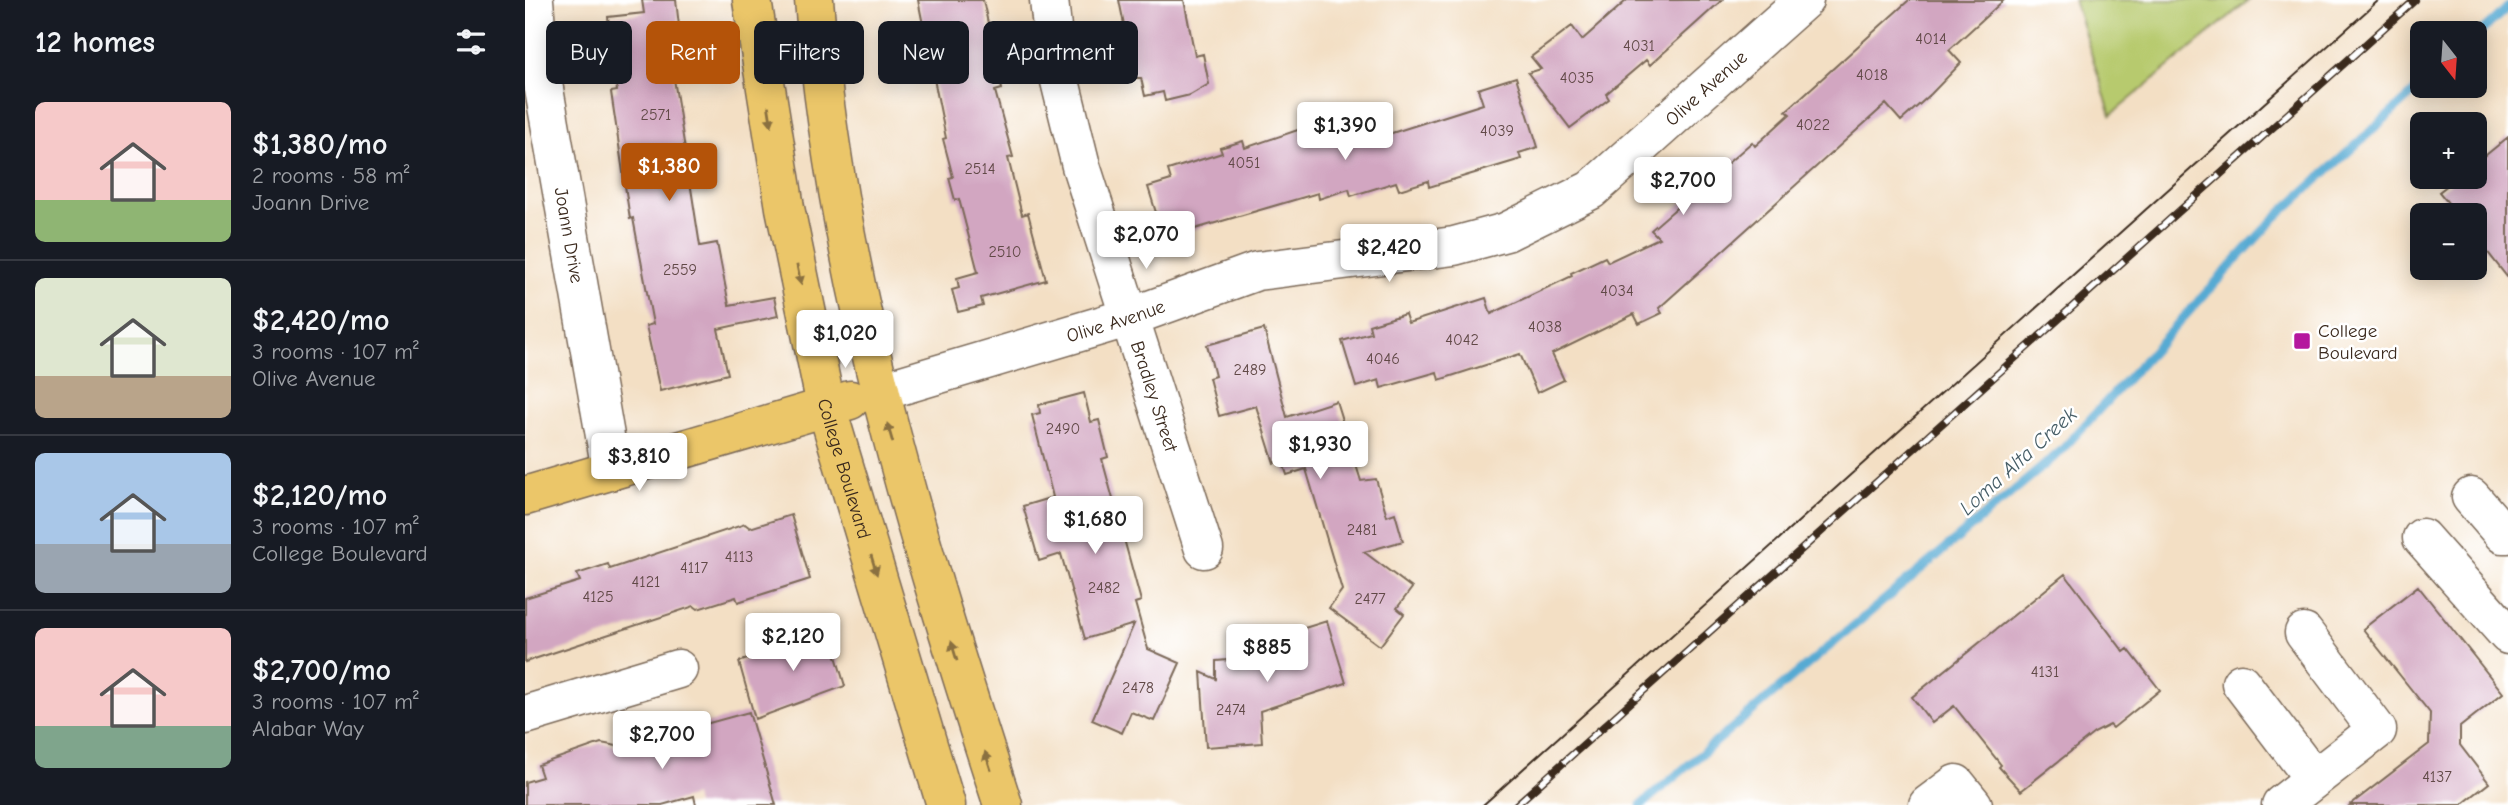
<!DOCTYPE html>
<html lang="en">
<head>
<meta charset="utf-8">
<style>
  :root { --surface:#171b24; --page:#242831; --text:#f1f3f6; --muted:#9ea1a6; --line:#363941; --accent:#b45309 }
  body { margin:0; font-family:"Comic Neue",sans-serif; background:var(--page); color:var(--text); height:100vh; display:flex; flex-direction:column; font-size:26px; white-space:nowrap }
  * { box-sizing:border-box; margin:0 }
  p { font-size:23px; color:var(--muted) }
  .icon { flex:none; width:38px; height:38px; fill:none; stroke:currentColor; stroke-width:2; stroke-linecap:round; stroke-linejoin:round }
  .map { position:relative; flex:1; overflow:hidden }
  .drawer { display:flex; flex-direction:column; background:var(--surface); width:525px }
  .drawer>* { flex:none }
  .banner { position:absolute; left:21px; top:21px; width:665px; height:63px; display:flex; gap:14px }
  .needle { width:46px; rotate:163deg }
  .tools { position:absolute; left:1885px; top:21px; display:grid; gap:14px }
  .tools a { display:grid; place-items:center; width:77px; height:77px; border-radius:10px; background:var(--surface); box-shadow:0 4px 18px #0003; font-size:35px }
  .price { position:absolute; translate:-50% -60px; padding:0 16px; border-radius:7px; background:#fff; color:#222; font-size:23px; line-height:46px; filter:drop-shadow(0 2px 4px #0008) }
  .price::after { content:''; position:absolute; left:50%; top:42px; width:21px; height:16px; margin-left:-10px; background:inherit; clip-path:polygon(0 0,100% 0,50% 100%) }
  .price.active { background:var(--accent); color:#fff }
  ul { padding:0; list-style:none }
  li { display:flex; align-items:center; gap:21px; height:175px; padding:0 35px }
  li+li { border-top:2px solid var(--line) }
  li span { display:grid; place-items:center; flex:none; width:196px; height:140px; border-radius:10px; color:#555 }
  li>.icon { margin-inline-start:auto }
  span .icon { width:84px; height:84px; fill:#fffc; stroke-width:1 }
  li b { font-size:30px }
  h2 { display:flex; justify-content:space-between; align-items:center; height:84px; padding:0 35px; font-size:30px }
  .tag { padding:0 24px; border-radius:10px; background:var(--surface); box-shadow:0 4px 18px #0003; font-size:24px; line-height:63px }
  .tag.active { background:var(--accent); color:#fff }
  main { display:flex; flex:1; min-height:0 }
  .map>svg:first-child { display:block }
</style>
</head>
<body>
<main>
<section class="drawer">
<h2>12 homes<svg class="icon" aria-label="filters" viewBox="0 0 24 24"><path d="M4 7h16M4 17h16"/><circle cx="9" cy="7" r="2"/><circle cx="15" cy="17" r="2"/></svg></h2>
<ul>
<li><span style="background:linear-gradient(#f6c9c9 70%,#8fb573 0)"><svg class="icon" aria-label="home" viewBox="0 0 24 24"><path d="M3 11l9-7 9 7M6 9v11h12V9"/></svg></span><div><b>$1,380/mo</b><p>2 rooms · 58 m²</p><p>Joann Drive</p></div></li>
<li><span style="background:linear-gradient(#dfe7d0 70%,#b9a48a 0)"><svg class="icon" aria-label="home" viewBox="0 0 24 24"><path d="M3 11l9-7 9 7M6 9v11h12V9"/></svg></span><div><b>$2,420/mo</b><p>3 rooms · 107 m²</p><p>Olive Avenue</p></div></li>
<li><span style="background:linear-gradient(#a9c7e8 65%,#9aa5b1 0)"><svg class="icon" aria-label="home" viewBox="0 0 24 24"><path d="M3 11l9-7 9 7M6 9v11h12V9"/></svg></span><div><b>$2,120/mo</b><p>3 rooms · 107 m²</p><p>College Boulevard</p></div></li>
<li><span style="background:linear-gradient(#f6c9c9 70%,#7fa58c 0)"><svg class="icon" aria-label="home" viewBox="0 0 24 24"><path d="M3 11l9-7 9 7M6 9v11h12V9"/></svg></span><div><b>$2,700/mo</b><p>3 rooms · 107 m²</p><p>Alabar Way</p></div></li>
</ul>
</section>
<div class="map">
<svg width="1983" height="805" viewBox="0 0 1983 805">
  <rect width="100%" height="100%" fill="#fff"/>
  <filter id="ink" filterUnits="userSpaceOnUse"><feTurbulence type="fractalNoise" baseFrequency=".0143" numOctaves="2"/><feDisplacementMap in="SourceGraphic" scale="14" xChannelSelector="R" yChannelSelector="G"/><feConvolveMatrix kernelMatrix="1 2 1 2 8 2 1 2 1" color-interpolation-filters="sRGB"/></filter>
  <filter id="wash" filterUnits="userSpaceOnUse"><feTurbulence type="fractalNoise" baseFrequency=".00686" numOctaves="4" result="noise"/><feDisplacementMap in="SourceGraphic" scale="28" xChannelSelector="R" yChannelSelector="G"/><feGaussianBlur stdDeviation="1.57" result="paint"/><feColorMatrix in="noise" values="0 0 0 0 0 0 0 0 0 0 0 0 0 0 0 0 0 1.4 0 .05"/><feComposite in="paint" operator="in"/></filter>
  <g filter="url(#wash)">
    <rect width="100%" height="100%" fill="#f3dfc4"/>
    <!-- green -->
    <path fill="#b7ca6e" stroke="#797a46" stroke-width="2" d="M 1549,0 L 1724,0 L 1586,115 Z"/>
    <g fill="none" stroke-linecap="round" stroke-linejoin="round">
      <!-- stream -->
      <path stroke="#57aad3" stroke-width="9" d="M 1950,37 L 1983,7
        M 1116,805 L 1535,452 L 1748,220 L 1897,85"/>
    </g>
    <g id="blocks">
      <!-- building -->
      <path fill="#d2a6c1" d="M 117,0 L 151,0 L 156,43 L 166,42 L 169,64 L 147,66 L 175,246 L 192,243 L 204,305 L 249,297 L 253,316 L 193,329 L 203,374 L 135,391 L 121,326 L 128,324 L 108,218 L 105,219 L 86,92 L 92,91 L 83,17 L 119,13 Z
        M 393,0 L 458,0 L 477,89 L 470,91 L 488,157 L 483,158 L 497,215 L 503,213 L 521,280 L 456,298 L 458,306 L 433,312 L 427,290 L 434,288 L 432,278 L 453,272 L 434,199 L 430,200 L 424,178 L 428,177 L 418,139 L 421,138 Z
        M 594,0 L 659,0 L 670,56 L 678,54 L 684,84 L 665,95 L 640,101 L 638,92 L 620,96 L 616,78 L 610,78 Z
        M 1102,0 L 1197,0 L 1125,65 L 1121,60 L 1081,94 L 1084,99 L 1045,128 L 1003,73 L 1016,69 L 1006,57 L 1047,26 L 1057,40 Z
        M 1384,0 L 1479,0 L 1424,50 L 1436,63 L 1406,94 L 1376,121 L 1361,104 L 1134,308 L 1137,313 L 1114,324 L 1109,314 L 1027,354 L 1039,380 L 1012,393 L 995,354 L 914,380 L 912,372 L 856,388 L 854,380 L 831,387 L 817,341 L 846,333 L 844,325 L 880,314 L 883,323 L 961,298 L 966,314 L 1047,276 L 1046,273 L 1080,257 L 1083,262 L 1134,238 L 1126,230 L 1227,142 L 1230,146 L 1265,114 L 1261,111 Z
        M 991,77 L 1013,147 L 994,153 L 996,159 L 904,187 L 903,181 L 874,190 L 871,182 L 826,196 L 824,189 L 794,199 L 793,193 L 639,238 L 623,187 L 646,180 L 643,170 L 697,153 L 695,148 L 718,141 L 720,148 L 799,121 L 804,136 L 843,123 L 848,139 L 958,104 L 953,89 Z
        M 1983,137 L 1983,278 L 1950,236 L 1950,215 L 1933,215 L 1914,192 L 1933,177 L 1950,177 L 1950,164 Z
        M 739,329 L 762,417 L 811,401 L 836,481 L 851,479 L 862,516 L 870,513 L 878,541 L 839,552 L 887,588 L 872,608 L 879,614 L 855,646 L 804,608 L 817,590 L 781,469 L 762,475 L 757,460 L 749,463 L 731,406 L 694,416 L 684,378 L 690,376 L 682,345 Z
        M 559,393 L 566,422 L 574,420 L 583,457 L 577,459 L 616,601 L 610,603 L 623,649 L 655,663 L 629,721 L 606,712 L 597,733 L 567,720 L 609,624 L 560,639 L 536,554 L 514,561 L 498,506 L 528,497 L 507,415 L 515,413 L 514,405 Z
        M 266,515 L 285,579 L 213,602 L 211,597 L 173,609 L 169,606 L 0,662 L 0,598 L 55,581 L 52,574 L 83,564 L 85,569 L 220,524 L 225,528 Z
        M 1540,574 L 1599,652 L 1603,649 L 1635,690 L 1588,728 L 1585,725 L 1569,733 L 1496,791 L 1474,767 L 1476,765 L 1429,706 L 1407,723 L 1387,697 Z
        M 1893,586 L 1978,693 L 1935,727 L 1935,745 L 1964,783 L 1936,805 L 1825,805 L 1904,744 L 1905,713 L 1838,629 Z
        M 802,621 L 821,683 L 735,711 L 737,743 L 681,747 L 676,672 L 691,679 L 691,661 L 744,657 L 741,648 L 759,642 L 757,635 Z
        M 298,625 L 302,626 L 320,686 L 230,719 L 214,662 L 274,641 L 272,634 L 274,632 Z
        M 224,712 L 251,805 L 171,805 L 169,796 L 137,805 L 0,805 L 0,782 L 17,777 L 13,765 L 76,743 L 97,747 Z"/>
    </g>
  </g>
  <g filter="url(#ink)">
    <use href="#blocks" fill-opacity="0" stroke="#7b6958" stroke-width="2"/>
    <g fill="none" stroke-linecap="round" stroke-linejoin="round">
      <!-- minor casing -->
      <g stroke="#7b6958" stroke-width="41">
        <g id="minor">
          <path id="s1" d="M 9,0 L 13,55 L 86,470"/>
          <path id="s2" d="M 524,0 L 531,65 L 556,166 L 679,549"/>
          <path id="s3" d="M 354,392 L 605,317 L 732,271 L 929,246 L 981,232 L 1066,190 L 1279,0"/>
          <path d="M 1946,497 L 1978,534 L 1983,534"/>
          <path d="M 1897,538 L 1983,635"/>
          <path d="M 1716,683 L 1789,779"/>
          <path d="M 0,715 L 153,669"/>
          <path d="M 1403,805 L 1431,784 L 1448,805"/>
          <path d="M 1756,805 L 1852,730 L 1779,633"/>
        </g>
      </g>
      <!-- major casing -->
      <g stroke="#7b6958" stroke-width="41">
        <g id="major">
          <path id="s4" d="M 227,0 L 260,208 L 301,406 L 421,805"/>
          <path d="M 289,0 C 310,277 393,542 478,805"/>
          <path d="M 0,496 L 325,400"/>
        </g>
      </g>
      <!-- minor -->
      <use href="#minor" stroke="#fff" stroke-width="38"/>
      <!-- major -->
      <use href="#major" stroke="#ebc669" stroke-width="38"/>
      <!-- tram -->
      <path stroke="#3b2a1e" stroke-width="2" d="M 958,805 L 1854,0"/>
      <!-- rail casing -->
      <g stroke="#3b2a1e" stroke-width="8">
        <path id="rail" d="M 991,805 L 1890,0"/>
      </g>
      <!-- rail -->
      <use href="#rail" stroke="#fff" stroke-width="5" stroke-dasharray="16" stroke-linecap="butt"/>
    </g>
    <!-- one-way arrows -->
    <defs><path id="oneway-solid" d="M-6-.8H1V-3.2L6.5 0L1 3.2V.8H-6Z" transform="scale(1.75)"/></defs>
    <g fill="#8a7040">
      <use href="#oneway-solid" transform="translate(245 116) rotate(81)"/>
      <use href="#oneway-solid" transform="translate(274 275) rotate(78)"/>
      <use href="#oneway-solid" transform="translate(365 433) rotate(-106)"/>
      <use href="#oneway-solid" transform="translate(349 565) rotate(73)"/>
      <use href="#oneway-solid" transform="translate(429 651) rotate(-107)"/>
      <use href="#oneway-solid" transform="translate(463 761) rotate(-108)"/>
    </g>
  </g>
  <!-- markers -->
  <rect fill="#b5179e" stroke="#fff" stroke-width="2.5" x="1768" y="332" width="18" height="18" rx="3.5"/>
  <g text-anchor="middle" stroke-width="5" stroke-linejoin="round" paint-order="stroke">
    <!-- number labels -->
    <g font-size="16" fill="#614947">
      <text x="1406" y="44">4014</text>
      <text x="1114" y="51">4031</text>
      <text x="1347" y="80">4018</text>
      <text x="1052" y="83">4035</text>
      <text x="131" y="120">2571</text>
      <text x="1288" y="130">4022</text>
      <text x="972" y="136">4039</text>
      <text x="719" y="168">4051</text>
      <text x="455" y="174">2514</text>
      <text x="480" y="257">2510</text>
      <text x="155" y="275">2559</text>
      <text x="1092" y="296">4034</text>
      <text x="1020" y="332">4038</text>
      <text x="937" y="345">4042</text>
      <text x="858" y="364">4046</text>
      <text x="725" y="375">2489</text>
      <text x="538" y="434">2490</text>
      <text x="837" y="535">2481</text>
      <text x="214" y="562">4113</text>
      <text x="169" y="573">4117</text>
      <text x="121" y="587">4121</text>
      <text x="579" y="593">2482</text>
      <text x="73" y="602">4125</text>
      <text x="845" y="604">2477</text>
      <text x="1520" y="677">4131</text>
      <text x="613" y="693">2478</text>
      <text x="706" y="715">2474</text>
      <text x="1912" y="782">4137</text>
    </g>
    <!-- street labels -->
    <g font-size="19" fill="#3b2a1e" stroke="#fff">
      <text dy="7" stroke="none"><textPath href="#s3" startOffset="898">Olive Avenue</textPath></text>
      <text dy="7" stroke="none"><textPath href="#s1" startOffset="238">Joann Drive</textPath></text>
      <text dy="7" stroke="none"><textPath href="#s3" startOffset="247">Olive Avenue</textPath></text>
      <text dy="7" stroke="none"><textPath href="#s2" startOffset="411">Bradley Street</textPath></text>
      <text dy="7" stroke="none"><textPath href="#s4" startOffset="478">College Boulevard</textPath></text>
    </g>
    <!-- poi labels -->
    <g font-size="19" fill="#3b2a1e" stroke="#fff" text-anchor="start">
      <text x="1793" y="337">College<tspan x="1793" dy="22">Boulevard</tspan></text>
    </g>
    <!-- water labels -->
    <g font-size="21" font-style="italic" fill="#465d66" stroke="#fff">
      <text transform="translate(1493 461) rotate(-42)" y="7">Loma Alta Creek</text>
    </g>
  </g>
</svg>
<div class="tools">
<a><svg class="needle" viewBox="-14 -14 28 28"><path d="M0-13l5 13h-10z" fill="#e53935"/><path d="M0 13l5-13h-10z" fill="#9ea1a6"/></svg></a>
<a>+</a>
<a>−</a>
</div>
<b class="price" style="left:820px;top:162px">$1,390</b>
<b class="price active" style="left:144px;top:203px">$1,380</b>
<b class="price" style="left:1158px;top:217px">$2,700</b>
<b class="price" style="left:621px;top:271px">$2,070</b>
<b class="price" style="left:864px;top:284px">$2,420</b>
<b class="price" style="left:320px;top:370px">$1,020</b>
<b class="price" style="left:795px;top:481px">$1,930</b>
<b class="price" style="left:114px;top:493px">$3,810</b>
<b class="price" style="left:570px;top:556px">$1,680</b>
<b class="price" style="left:268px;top:673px">$2,120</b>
<b class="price" style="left:742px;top:684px">$885</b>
<b class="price" style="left:137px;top:771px">$2,700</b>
<div class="banner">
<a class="tag">Buy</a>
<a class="tag active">Rent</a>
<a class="tag">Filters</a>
<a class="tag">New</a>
<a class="tag">Apartment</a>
</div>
</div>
</main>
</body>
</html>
